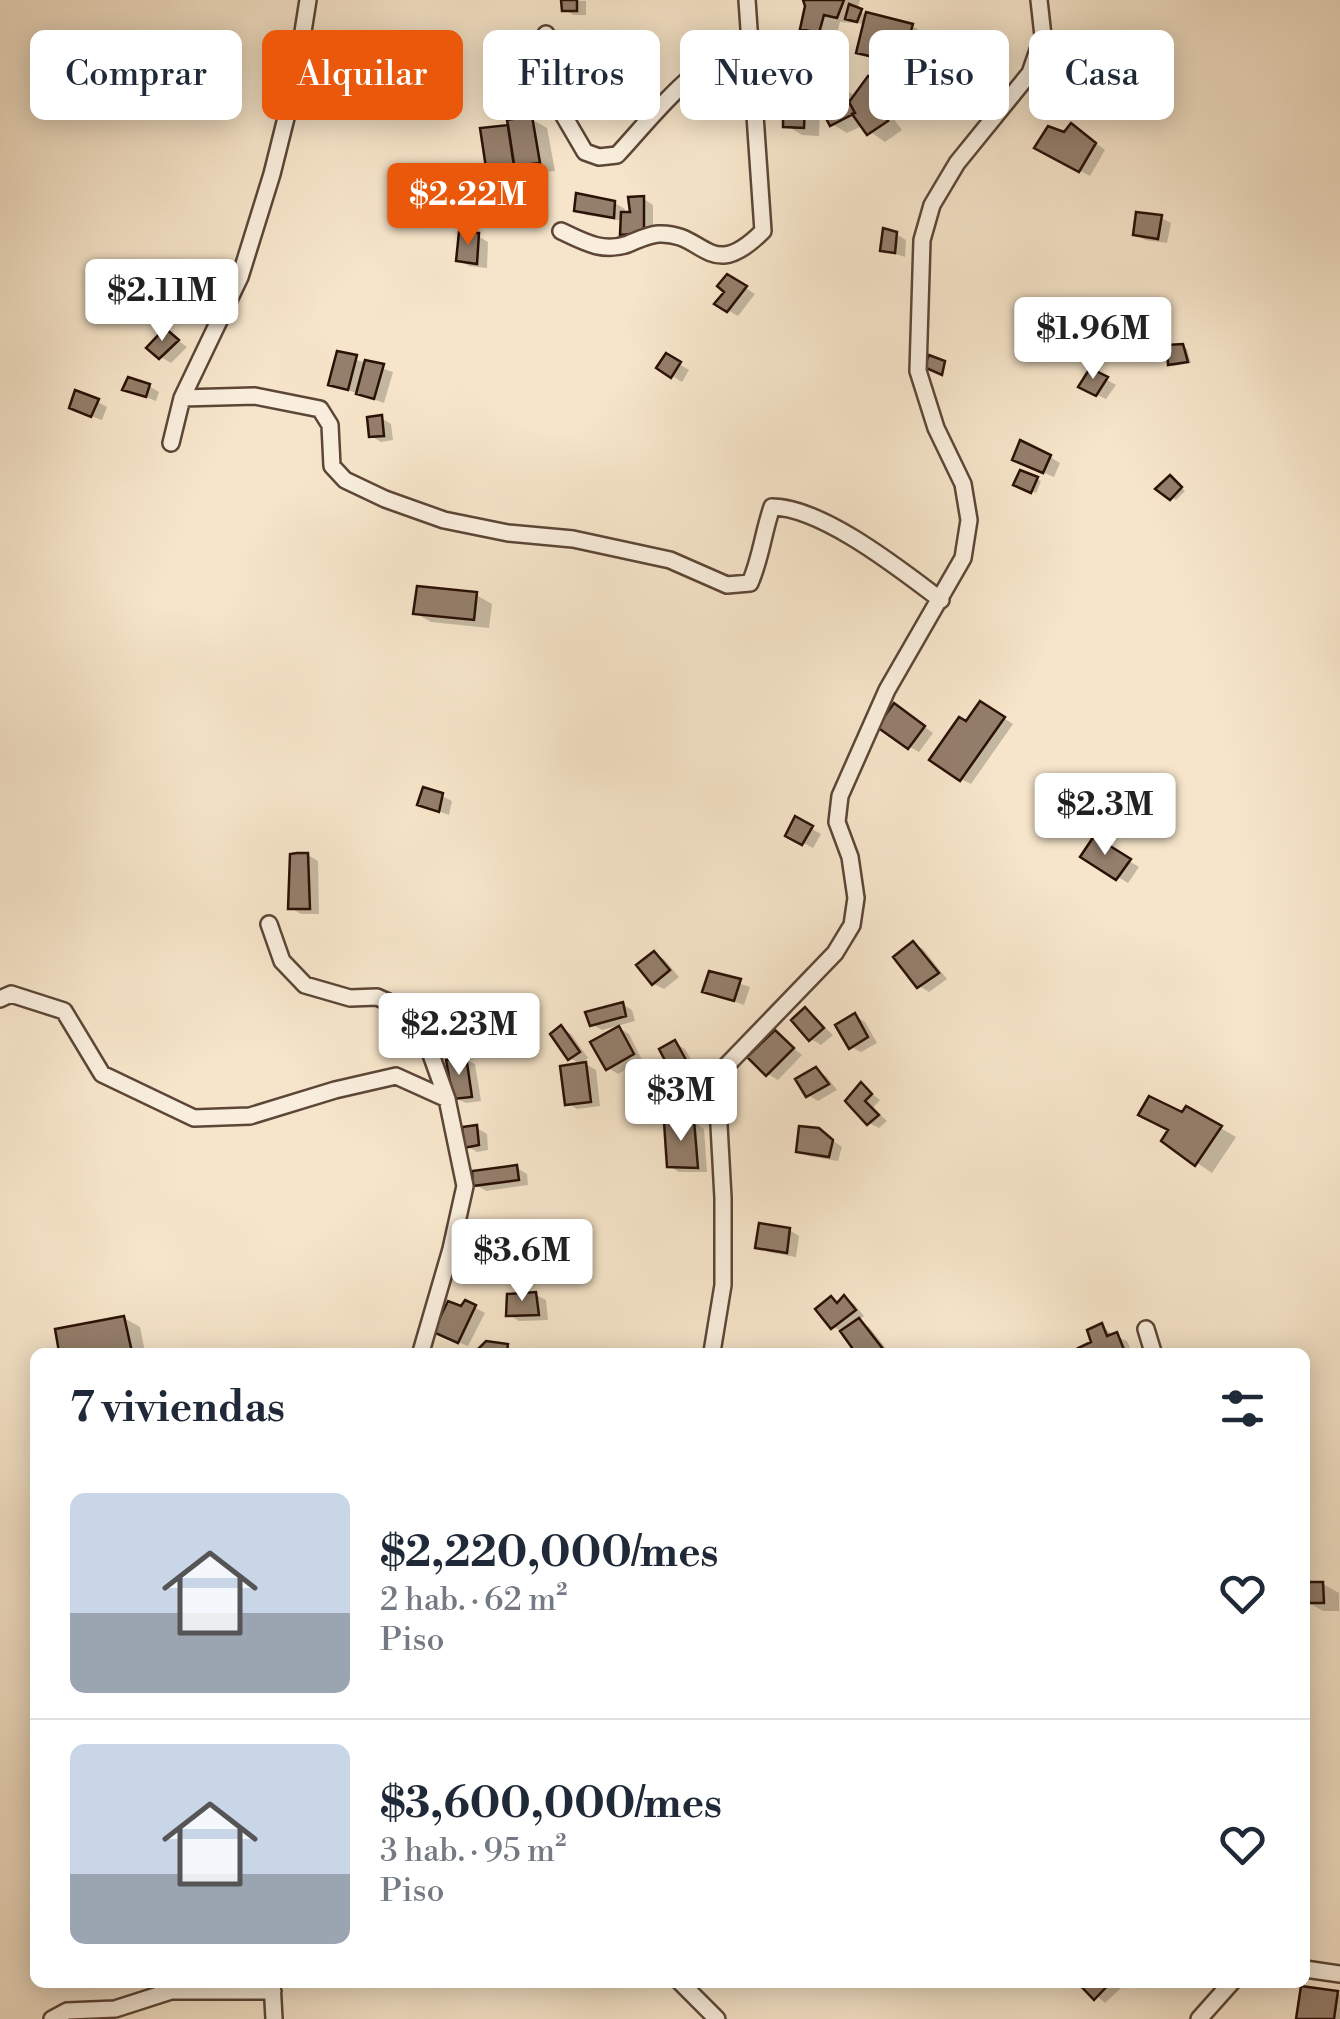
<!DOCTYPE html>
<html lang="es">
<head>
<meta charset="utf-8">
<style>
  :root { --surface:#fff; --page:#f2f2f3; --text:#1f2937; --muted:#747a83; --line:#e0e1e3; --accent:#ea580c }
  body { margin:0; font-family:"Libre Bodoni",serif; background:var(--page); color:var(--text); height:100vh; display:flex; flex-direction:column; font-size:38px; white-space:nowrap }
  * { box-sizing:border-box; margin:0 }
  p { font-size:32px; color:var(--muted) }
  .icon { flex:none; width:55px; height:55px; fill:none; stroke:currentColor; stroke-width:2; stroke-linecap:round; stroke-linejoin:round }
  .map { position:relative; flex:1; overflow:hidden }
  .sheet { position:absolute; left:30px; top:1348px; width:1280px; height:640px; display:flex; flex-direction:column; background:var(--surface); border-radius:15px; box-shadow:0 5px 25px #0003 }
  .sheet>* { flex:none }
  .banner { position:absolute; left:30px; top:30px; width:1280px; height:90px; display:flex; gap:20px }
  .price { position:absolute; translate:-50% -85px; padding:0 22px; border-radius:10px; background:#fff; color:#222; font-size:32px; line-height:65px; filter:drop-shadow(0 2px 5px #0008) }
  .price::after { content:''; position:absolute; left:50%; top:60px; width:30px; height:22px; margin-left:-15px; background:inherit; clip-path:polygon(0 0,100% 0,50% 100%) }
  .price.on { background:var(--accent); color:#fff }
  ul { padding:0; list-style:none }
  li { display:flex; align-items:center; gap:30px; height:250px; padding:0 40px }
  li+li { border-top:2px solid var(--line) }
  li span { display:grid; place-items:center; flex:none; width:280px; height:200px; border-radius:15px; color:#555 }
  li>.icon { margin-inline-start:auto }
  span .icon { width:120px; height:120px; fill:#fffc; stroke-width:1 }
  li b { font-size:42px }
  h2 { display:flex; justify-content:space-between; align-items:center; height:120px; padding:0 40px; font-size:42px }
  .chip { padding:0 35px; border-radius:15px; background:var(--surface); box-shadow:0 5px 25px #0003; font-size:35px; line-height:90px }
  .chip.on { background:var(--accent); color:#fff }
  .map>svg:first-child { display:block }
</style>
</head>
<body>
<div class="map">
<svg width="1340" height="2019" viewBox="0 0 1340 2019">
  <rect width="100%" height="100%" fill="#f6e5ca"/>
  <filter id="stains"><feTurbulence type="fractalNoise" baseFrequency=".002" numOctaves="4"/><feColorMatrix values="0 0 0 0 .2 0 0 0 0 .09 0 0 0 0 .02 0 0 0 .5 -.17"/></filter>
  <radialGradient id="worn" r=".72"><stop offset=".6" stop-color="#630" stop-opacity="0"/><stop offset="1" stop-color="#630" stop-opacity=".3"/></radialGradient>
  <!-- shadow -->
  <path fill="#0003" d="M 564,0 L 586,1 L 586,15 L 574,15 L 564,10 Z
    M 805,0 L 860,0 L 857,10 L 865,14 L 912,26 L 927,35 L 917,70 L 874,61 L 859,52 L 866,24 L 840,22 L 835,40 L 818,37 L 802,28 L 807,6 Z
    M 869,79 L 902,103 L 893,118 L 902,130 L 885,142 L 862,126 L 847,133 L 832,124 L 820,102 L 819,136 L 802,135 L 786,125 L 805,84 L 821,93 L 837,83 L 856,97 Z
    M 531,119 L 547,128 L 555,171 L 529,174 L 531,185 L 506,188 L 490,179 Z
    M 1081,132 L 1105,150 L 1090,176 L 1037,148 L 1064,135 Z
    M 644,199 L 653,205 L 653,238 L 633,239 L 623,233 L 623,221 L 586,215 L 576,210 L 615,203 L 625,209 L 624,214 L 633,215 Z
    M 1161,218 L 1171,223 L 1167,243 L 1145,240 L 1135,234 Z
    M 896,234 L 906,240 L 905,257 L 883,250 Z
    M 478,236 L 488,242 L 487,268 L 469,266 L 459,260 Z
    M 728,277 L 755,294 L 738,316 L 717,304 L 727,292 Z
    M 188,314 L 191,316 L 197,321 L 193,324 L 189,322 L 184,318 Z
    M 1121,325 L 1131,331 L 1132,354 L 1106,356 L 1096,350 Z
    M 165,331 L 187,347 L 171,363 L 161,357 Z
    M 1182,346 L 1187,349 L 1191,363 L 1174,366 L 1170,364 Z
    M 339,354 L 393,372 L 384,403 L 331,384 Z
    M 666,356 L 689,370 L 682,382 L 660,368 Z
    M 1091,371 L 1116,385 L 1106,399 L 1091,392 Z
    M 149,386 L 159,392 L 156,401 L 125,389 Z
    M 98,402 L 107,407 L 102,420 L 82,413 Z
    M 381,418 L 391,424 L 393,440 L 381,442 L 371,436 Z
    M 1050,457 L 1060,463 L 1054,477 L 1025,465 Z
    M 1021,473 L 1041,481 L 1036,493 L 1016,484 Z
    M 1174,480 L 1185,491 L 1176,500 L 1159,489 Z
    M 476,595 L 492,604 L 489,628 L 431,622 L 415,613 Z
    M 981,704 L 1013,724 L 971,784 L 961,779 L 967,724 Z
    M 904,712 L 933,733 L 919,752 L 910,747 Z
    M 442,796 L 452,801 L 449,815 L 420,804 Z
    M 1080,799 L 1115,804 L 1134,818 L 1126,826 Z
    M 796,820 L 821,834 L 813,848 L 788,835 Z
    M 1095,840 L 1139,867 L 1128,883 L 1084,856 Z
    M 308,855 L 318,861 L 319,914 L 301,914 L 291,908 Z
    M 913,944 L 923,949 L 947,979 L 929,992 L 919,986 Z
    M 654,954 L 664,959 L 679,977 L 664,989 L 654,984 L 639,966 Z
    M 711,974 L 750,987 L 744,1005 L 705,991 Z
    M 622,1004 L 632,1010 L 635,1021 L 602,1030 L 592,1024 Z
    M 805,1010 L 833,1035 L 821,1045 L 811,1039 Z
    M 855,1016 L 865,1022 L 877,1043 L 861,1052 L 851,1047 Z
    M 561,1028 L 571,1034 L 588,1058 L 582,1062 L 596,1070 L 600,1106 L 577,1109 L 567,1103 L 582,1065 L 570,1058 Z
    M 619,1028 L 629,1034 L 642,1060 L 618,1074 L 608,1068 Z
    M 775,1033 L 802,1055 L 778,1080 L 768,1074 Z
    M 675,1043 L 685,1049 L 698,1072 L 682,1080 L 682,1085 Z
    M 465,1059 L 475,1064 L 481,1101 L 466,1103 L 455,1098 Z
    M 816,1070 L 826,1076 L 837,1090 L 818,1101 L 808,1095 Z
    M 700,1076 L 703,1082 L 689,1089 L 683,1085 Z
    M 862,1086 L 880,1100 L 873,1108 L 887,1121 L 879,1128 L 869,1123 Z
    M 1187,1109 L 1236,1137 L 1212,1173 L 1165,1141 Z
    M 694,1123 L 704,1129 L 707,1172 L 679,1172 L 669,1166 Z
    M 477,1128 L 487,1134 L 488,1150 L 477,1152 L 467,1146 Z
    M 818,1130 L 842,1147 L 838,1161 L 808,1156 L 798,1150 Z
    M 517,1168 L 527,1174 L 528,1185 L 486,1191 L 476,1185 Z
    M 789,1230 L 799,1236 L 796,1257 L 768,1252 L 758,1247 Z
    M 536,1295 L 546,1300 L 548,1320 L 519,1321 L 509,1315 Z
    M 844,1298 L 854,1304 L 864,1316 L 858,1321 L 869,1327 L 889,1352 L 858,1352 L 844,1332 L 833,1327 L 831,1299 L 839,1304 Z
    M 466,1303 L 485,1313 L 468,1346 L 446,1337 Z
    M 124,1318 L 140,1327 L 145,1352 L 61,1352 L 57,1331 Z
    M 1102,1326 L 1114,1336 L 1127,1341 L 1132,1352 L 1083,1352 L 1081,1350 L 1094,1343 Z
    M 1323,1584 L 1339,1593 L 1339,1611 L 1323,1611 L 1307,1602 Z
    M 1081,1982 L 1116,1982 L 1121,1988 L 1105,2003 Z
    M 1337,1993 L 1340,1995 L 1340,2019 L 1298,2019 Z"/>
  <!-- building -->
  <path fill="#947f6c" stroke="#2a1106" stroke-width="2.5" d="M 561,0 L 577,0 L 577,11 L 562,11 Z
    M 803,0 L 844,0 L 837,18 L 824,15 L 819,33 L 800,29 L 805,6 Z
    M 849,4 L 862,9 L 857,22 L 845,19 Z
    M 866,12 L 913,24 L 901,63 L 856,53 Z
    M 868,76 L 888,93 L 878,108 L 888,121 L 867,135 L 852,114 L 855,113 L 849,102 Z
    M 837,80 L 855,113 L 830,126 L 814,95 Z
    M 783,82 L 806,82 L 804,128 L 783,127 Z
    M 532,116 L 540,163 L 514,166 L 507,120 Z
    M 1071,123 L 1096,143 L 1079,172 L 1034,148 L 1048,126 L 1064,132 Z
    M 508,125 L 516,177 L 488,181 L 480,128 Z
    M 576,193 L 615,201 L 614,218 L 574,211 Z
    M 644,196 L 644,233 L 620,235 L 621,212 L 630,212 L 628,197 Z
    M 1136,212 L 1162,215 L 1158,239 L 1133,235 Z
    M 883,228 L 897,232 L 895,253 L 880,251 Z
    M 459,232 L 479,233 L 477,264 L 456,261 Z
    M 727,274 L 747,286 L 727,312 L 714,304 L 724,292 L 717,286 Z
    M 1121,322 L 1123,350 L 1093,352 L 1093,324 Z
    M 165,328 L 179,340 L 159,359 L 146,348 Z
    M 1183,344 L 1188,362 L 1168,365 L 1167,345 Z
    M 337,351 L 357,355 L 348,390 L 328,385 Z
    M 666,353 L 681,362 L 671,378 L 656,368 Z
    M 929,355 L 945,361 L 942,375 L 924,367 Z
    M 365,360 L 384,364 L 374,399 L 356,394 Z
    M 1090,368 L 1108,377 L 1096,396 L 1078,387 Z
    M 128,377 L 150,384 L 146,397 L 122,390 Z
    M 75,390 L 99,399 L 91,417 L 69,408 Z
    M 382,415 L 384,436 L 369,437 L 367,417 Z
    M 1020,440 L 1051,455 L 1043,473 L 1012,460 Z
    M 1020,470 L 1038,477 L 1031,493 L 1013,485 Z
    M 1170,475 L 1182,487 L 1170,500 L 1155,489 Z
    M 417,586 L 477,592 L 474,620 L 413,614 Z
    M 980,701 L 1005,717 L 960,781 L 929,760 L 959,717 L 966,721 Z
    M 894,703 L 925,726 L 908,749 L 877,727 Z
    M 423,787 L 443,793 L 439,812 L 417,805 Z
    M 1084,789 L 1101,800 L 1104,795 L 1126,811 L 1114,823 L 1077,800 Z
    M 795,816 L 813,826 L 802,845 L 785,836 Z
    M 1094,836 L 1131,859 L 1116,880 L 1080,857 Z
    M 297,853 L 308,853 L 310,909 L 288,909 L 290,854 Z
    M 913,941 L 939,973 L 917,988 L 893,957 Z
    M 654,951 L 670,970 L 652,985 L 636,965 Z
    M 709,971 L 741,979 L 734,1001 L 702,992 Z
    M 623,1002 L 626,1016 L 590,1026 L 585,1012 Z
    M 805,1007 L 824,1028 L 809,1041 L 791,1020 Z
    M 855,1013 L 868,1037 L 849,1049 L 835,1025 Z
    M 561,1025 L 580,1052 L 568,1060 L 550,1034 Z
    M 619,1026 L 634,1054 L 606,1070 L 590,1042 Z
    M 775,1030 L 794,1048 L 766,1076 L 747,1057 Z
    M 675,1040 L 695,1076 L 678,1085 L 659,1049 Z
    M 466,1056 L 472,1097 L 453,1099 L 446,1060 Z
    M 586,1062 L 591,1102 L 565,1105 L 560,1066 Z
    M 816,1067 L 829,1084 L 806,1097 L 795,1079 Z
    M 861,1082 L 872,1094 L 865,1101 L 879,1115 L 867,1125 L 845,1101 Z
    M 1149,1096 L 1182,1112 L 1186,1106 L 1222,1126 L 1195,1166 L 1161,1141 L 1168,1130 L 1138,1115 Z
    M 694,1120 L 698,1168 L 667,1167 L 664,1122 Z
    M 477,1125 L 479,1145 L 464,1148 L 462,1127 Z
    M 799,1126 L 819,1128 L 833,1140 L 829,1157 L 796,1152 Z
    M 517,1165 L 519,1180 L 473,1186 L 472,1171 Z
    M 759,1223 L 790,1228 L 787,1253 L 755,1248 Z
    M 536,1292 L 539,1315 L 506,1316 L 507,1294 Z
    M 844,1295 L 856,1310 L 831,1329 L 815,1309 L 831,1296 L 837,1303 Z
    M 465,1300 L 476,1305 L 458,1343 L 433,1332 L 448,1301 L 461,1306 Z
    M 124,1316 L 132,1352 L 59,1352 L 55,1329 Z
    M 859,1318 L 883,1349 L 878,1352 L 855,1352 L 840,1331 Z
    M 1102,1323 L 1107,1336 L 1117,1332 L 1125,1352 L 1080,1352 L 1078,1348 L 1091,1342 L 1087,1330 Z
    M 486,1341 L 508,1344 L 507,1352 L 475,1352 Z
    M 1306,1582 L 1323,1582 L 1324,1603 L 1305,1603 Z
    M 1077,1982 L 1111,1982 L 1094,2000 Z
    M 1301,1986 L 1338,1991 L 1334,2019 L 1296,2019 Z"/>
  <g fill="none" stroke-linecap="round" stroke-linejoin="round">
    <!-- minor casing -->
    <g stroke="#5d4637" stroke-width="20">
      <path id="minor" d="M 546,34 L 549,86 L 554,99 L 585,152 L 599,157 L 617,155 C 651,119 700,51 752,47
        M 561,231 C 584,242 603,253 628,244 C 638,240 647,235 658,234 C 705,231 709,285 763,231 L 747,0
        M 182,398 L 255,396 L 320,409 L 330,425 L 332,466 L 345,480 L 385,499 L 444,520 L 508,533 L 573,539 L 670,560 L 727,585 L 750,583 C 761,558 763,533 772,507 C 822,507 901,570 941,600
        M 171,443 L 182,398 L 240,277 L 272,174 L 295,82 L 308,0
        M 269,924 L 282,961 L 305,985 L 350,998 L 377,997 L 404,1009 L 429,1049 L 447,1099 L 465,1186 L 451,1249 L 421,1352
        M 0,999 L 11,994 L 64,1011 L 102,1074 L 194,1118 L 250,1116 L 335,1090 L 396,1076 L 447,1099
        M 1146,1329 L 1153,1352
        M 712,1352 L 723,1285 L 723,1198 L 717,1089 L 727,1065 L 835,953 L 852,925 L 856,898 L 850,857 L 837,822 L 840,796 L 887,690 L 963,558 L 969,520 L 963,484 L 936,428 L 918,371 L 922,240 L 932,205 L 957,163 L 1030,73 L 1043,36 L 1039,0
        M 1305,1969 L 1340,1974
        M 272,1982 L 274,2019
        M 680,1982 L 717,2019
        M 52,2019 L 67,2011 L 115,2009 L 171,1991 L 273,1991
        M 1199,2019 L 1232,1982"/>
    </g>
    <!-- minor -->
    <use href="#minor" stroke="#f9eedd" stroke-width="15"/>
  </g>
  <rect width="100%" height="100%" filter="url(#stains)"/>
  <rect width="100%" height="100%" fill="url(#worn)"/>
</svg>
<b class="price on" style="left:468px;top:248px">$2.22M</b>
<b class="price" style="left:162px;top:344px">$2.11M</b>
<b class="price" style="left:1093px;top:382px">$1.96M</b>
<b class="price" style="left:1105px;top:858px">$2.3M</b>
<b class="price" style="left:459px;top:1078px">$2.23M</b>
<b class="price" style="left:681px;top:1144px">$3M</b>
<b class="price" style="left:522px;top:1304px">$3.6M</b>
<div class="banner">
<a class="chip">Comprar</a>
<a class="chip on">Alquilar</a>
<a class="chip">Filtros</a>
<a class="chip">Nuevo</a>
<a class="chip">Piso</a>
<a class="chip">Casa</a>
</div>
<section class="sheet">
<h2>7 viviendas<svg class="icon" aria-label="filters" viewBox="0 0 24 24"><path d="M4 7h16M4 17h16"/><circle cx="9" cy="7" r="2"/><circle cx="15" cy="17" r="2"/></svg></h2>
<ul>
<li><span style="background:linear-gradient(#c9d6e8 60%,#9aa5b1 0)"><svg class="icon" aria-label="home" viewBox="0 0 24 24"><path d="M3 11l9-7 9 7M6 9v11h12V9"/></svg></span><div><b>$2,220,000/mes</b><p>2 hab. · 62 m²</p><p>Piso</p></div><svg class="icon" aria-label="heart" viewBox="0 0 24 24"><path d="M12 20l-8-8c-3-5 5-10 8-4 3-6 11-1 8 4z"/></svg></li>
<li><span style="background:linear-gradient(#c9d6e8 65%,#9aa5b1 0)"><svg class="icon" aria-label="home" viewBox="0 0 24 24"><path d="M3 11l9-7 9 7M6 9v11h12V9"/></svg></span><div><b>$3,600,000/mes</b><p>3 hab. · 95 m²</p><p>Piso</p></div><svg class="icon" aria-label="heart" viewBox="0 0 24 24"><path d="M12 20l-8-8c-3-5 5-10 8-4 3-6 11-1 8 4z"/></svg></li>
</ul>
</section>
</div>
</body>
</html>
